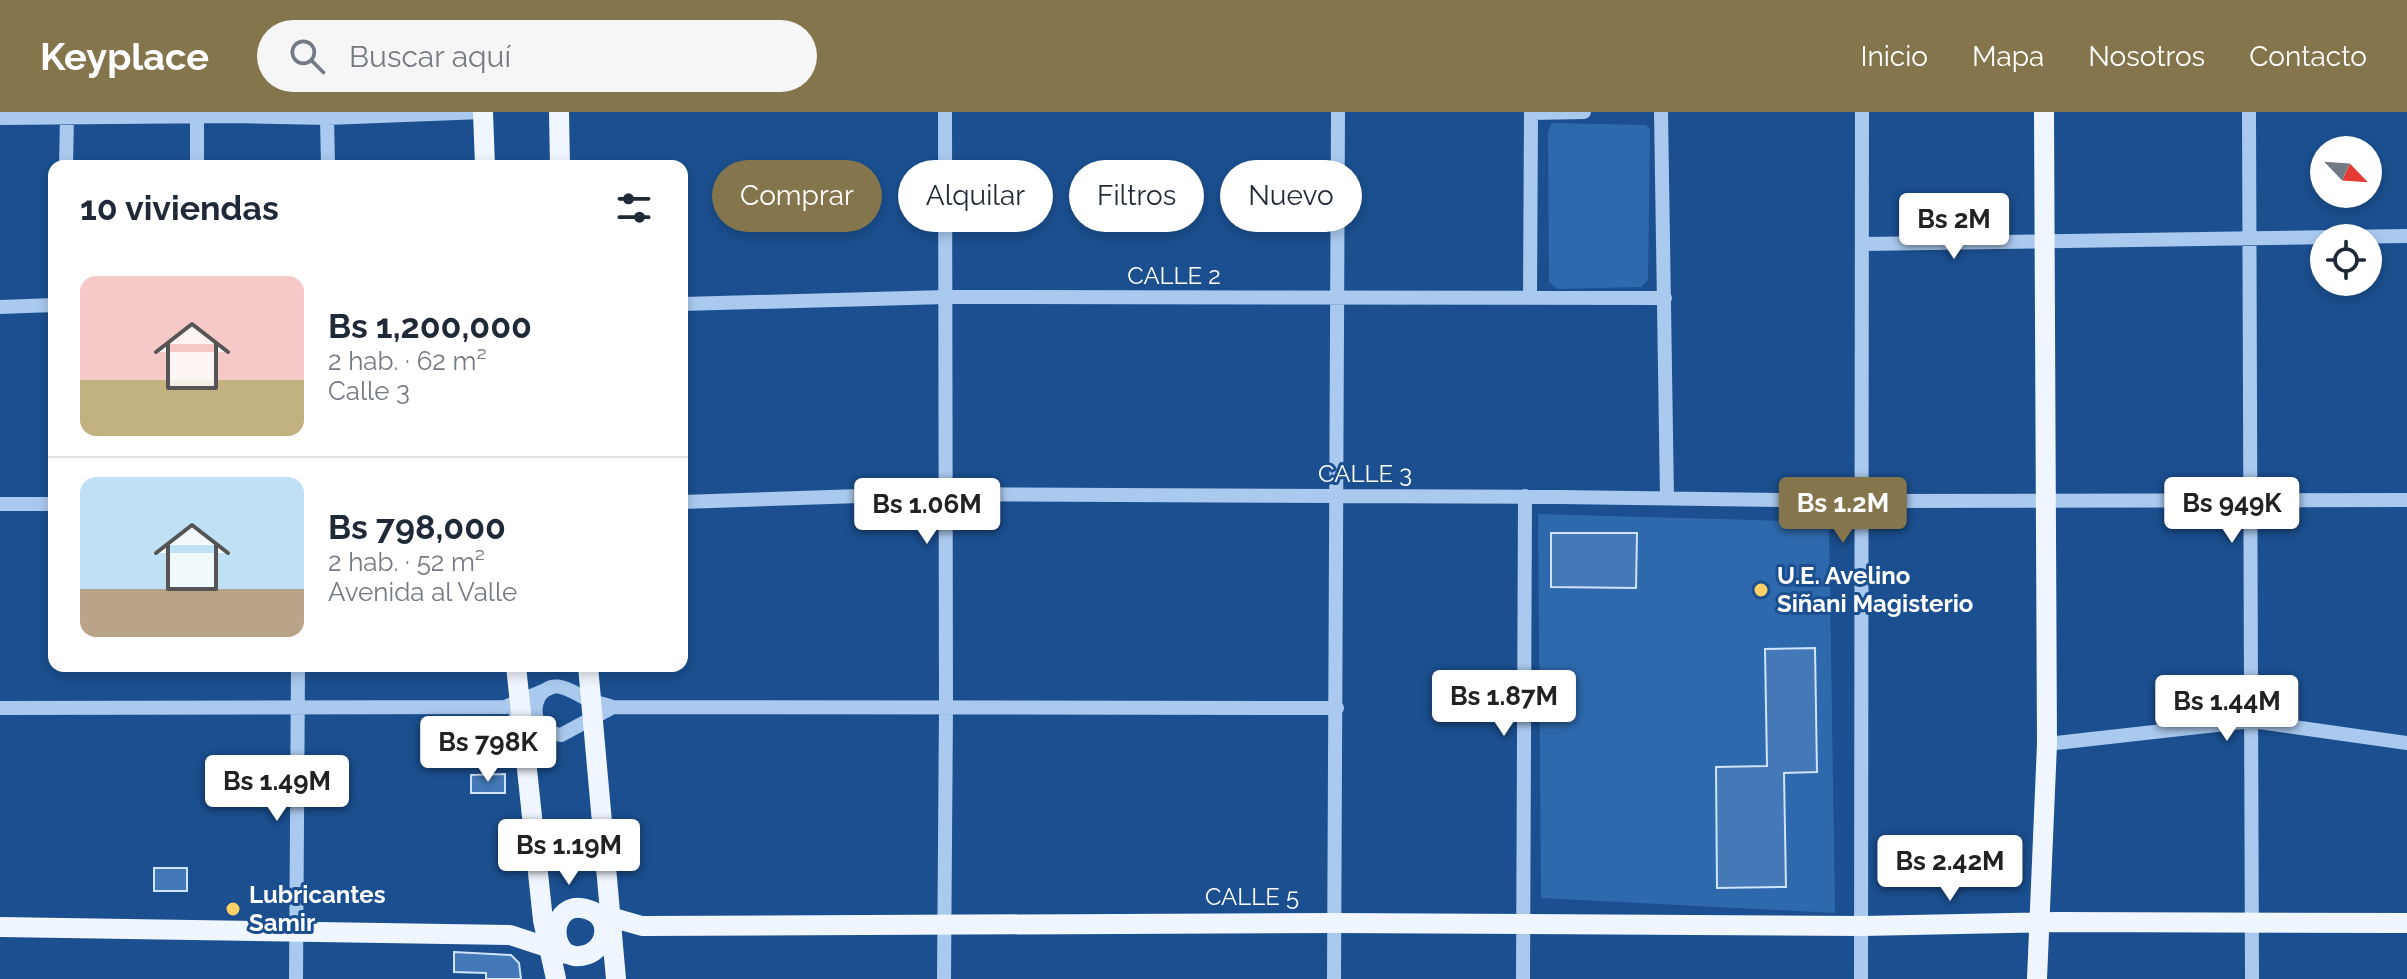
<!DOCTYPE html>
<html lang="es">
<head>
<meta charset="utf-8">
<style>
  :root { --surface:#fff; --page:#f6f6f7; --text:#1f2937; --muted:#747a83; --line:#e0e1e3; --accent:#84754c }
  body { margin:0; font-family:Raleway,sans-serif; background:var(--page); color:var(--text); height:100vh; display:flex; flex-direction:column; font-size:30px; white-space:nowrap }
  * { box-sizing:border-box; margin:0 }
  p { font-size:26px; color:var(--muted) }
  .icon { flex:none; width:44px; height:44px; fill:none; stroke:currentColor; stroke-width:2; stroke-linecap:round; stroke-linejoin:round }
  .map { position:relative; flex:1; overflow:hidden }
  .side { position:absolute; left:48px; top:48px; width:640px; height:512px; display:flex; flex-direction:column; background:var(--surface); border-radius:16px; box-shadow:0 4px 12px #0003 }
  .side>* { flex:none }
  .top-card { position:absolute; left:712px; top:48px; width:760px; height:72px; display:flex; gap:16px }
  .needle { width:52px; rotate:115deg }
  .tools { position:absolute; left:2310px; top:24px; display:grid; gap:16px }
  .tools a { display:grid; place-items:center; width:72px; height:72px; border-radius:50%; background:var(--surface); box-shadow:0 4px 12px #0003; font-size:40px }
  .price { position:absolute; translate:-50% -68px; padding:0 18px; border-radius:8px; background:#fff; color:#222; font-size:26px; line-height:52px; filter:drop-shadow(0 2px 4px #0008) }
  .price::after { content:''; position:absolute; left:50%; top:48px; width:24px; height:18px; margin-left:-12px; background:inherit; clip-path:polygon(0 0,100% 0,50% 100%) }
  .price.selected { background:var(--accent); color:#fff }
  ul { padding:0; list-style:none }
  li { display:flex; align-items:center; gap:24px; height:200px; padding:0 32px }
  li+li { border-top:2px solid var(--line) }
  li span { display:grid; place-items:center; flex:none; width:224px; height:160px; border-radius:16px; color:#555 }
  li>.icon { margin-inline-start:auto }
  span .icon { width:96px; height:96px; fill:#fffc; stroke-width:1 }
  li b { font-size:34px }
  h2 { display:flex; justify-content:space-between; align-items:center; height:96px; padding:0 32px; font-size:34px }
  .pill { padding:0 28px; border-radius:36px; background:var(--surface); box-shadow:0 4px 12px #0003; font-size:28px; line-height:72px }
  .pill.selected { background:var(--accent); color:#fff }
  header { display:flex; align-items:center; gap:48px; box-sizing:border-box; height:112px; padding:0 40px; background:var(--accent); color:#fff }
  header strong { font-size:38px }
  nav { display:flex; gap:44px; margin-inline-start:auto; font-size:28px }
  .search { width:560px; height:72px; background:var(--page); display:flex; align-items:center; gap:20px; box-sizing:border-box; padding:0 28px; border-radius:44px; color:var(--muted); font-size:30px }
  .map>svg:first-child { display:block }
</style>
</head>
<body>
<header>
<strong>Keyplace</strong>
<div class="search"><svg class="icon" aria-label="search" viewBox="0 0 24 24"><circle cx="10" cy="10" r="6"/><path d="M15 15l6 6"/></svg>Buscar aquí</div>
<nav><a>Inicio</a><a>Mapa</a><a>Nosotros</a><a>Contacto</a></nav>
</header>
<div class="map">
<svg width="2407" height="867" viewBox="0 0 2407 867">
  <rect width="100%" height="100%" fill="#1b4f8f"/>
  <!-- green -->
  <path fill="#2e69ad" d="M 1552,11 L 1646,13 L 1650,17 L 1648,168 L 1641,175 L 1558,177 L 1549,170 L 1548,19 Z
    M 1538,402 L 1829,410 L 1835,801 L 1541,786 Z"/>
  <!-- building -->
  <path fill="#4478b7" stroke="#cfe3fa" stroke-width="2" d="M 1551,421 L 1637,421 L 1636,476 L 1551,475 Z
    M 1815,536 L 1817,660 L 1784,661 L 1786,775 L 1717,776 L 1716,655 L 1767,654 L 1765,537 Z
    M 505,662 L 505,681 L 471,681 L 471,663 Z
    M 154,756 L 187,756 L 187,779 L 154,779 Z
    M 454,840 L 511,843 L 519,851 L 521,867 L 486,867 L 486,861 L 454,860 Z"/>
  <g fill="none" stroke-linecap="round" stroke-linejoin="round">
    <!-- minor -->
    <path stroke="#a9c9ee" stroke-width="14" d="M 1661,0 L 1667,386
      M 2249,0 L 2252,867
      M 1531,1 L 1584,0
      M 0,6 L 229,4 L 327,6 L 483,0
      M 327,6 L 328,54
      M 66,54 L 67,4
      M 197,54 L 197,4
      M 1862,132 L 2407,124
      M 1530,186 L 1531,0
      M 682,192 L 946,185 L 1665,186
      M 0,195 L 54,193
      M 682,390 L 920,382 L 1560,385 L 1862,389 L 2407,388
      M 0,392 L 54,392
      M 613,595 L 1337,596
      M 0,596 L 505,595 L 550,576
      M 515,600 L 547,620 L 561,623 L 613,595 C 605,592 597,591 589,588 C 573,581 553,563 539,585 C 533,596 535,606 541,615
      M 2047,632 L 2252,609 L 2407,631
      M 296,867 L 298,554
      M 944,867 L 946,594 L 945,0
      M 1334,867 L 1338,0
      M 1523,867 L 1525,384
      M 1861,867 L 1862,0"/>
    <!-- major -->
    <path stroke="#f0f6ff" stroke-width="20" d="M 483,0 L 485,54
      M 559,0 L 560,54
      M 516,554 L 543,808 L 556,867
      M 588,554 L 616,867
      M 593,800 L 642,814 L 1335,811 L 1862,814 L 2057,810 L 2407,811
      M 0,815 L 510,823 L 574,844 C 607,847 616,804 586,797 C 557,789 547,826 567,842
      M 2037,867 L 2047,632 L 2044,0"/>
  </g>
  <!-- markers -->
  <g fill="#ffd166" stroke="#1b4f8f" stroke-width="3">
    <circle cx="1761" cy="478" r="8"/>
    <circle cx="233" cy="797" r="8"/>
  </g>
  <g text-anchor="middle" stroke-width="6" stroke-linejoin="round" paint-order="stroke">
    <!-- street labels -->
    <g font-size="24" fill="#fff" stroke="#1b4f8f">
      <text x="1174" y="172">CALLE 2</text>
      <text x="1365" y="370">CALLE 3</text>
      <text x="1252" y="793">CALLE 5</text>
    </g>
    <!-- poi labels -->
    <g font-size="24" font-weight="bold" fill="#fff" stroke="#1b4f8f" text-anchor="start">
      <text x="1777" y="472">U.E. Avelino<tspan x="1777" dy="28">Siñani Magisterio</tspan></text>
      <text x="249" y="791">Lubricantes<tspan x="249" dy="28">Samir</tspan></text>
    </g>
  </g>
</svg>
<div class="tools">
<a><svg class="needle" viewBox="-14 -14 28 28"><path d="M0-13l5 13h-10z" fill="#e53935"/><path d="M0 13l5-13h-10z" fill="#747a83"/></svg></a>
<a><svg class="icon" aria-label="locate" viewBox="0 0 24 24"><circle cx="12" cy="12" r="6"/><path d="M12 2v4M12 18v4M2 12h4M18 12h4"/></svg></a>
</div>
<b class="price" style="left:1954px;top:149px">Bs 2M</b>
<b class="price selected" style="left:1843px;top:433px">Bs 1.2M</b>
<b class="price" style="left:2232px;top:433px">Bs 949K</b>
<b class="price" style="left:927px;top:434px">Bs 1.06M</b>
<b class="price" style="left:1504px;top:626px">Bs 1.87M</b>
<b class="price" style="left:2227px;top:631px">Bs 1.44M</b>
<b class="price" style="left:488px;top:672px">Bs 798K</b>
<b class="price" style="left:277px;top:711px">Bs 1.49M</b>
<b class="price" style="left:569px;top:775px">Bs 1.19M</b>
<b class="price" style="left:1950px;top:791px">Bs 2.42M</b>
<div class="top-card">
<a class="pill selected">Comprar</a>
<a class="pill">Alquilar</a>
<a class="pill">Filtros</a>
<a class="pill">Nuevo</a>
</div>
<section class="side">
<h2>10 viviendas<svg class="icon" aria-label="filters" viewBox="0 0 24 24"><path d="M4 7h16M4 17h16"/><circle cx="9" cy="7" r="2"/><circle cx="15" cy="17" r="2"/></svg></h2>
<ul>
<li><span style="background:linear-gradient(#f6c9c9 65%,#c2b280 0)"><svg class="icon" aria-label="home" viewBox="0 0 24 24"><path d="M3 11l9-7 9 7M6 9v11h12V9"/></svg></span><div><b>Bs 1,200,000</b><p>2 hab. · 62 m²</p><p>Calle 3</p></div></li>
<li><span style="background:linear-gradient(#bfe0f5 70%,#b9a48a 0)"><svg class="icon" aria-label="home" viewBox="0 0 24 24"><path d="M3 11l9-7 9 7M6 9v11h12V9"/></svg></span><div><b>Bs 798,000</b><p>2 hab. · 52 m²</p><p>Avenida al Valle</p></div></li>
</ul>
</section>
</div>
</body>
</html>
